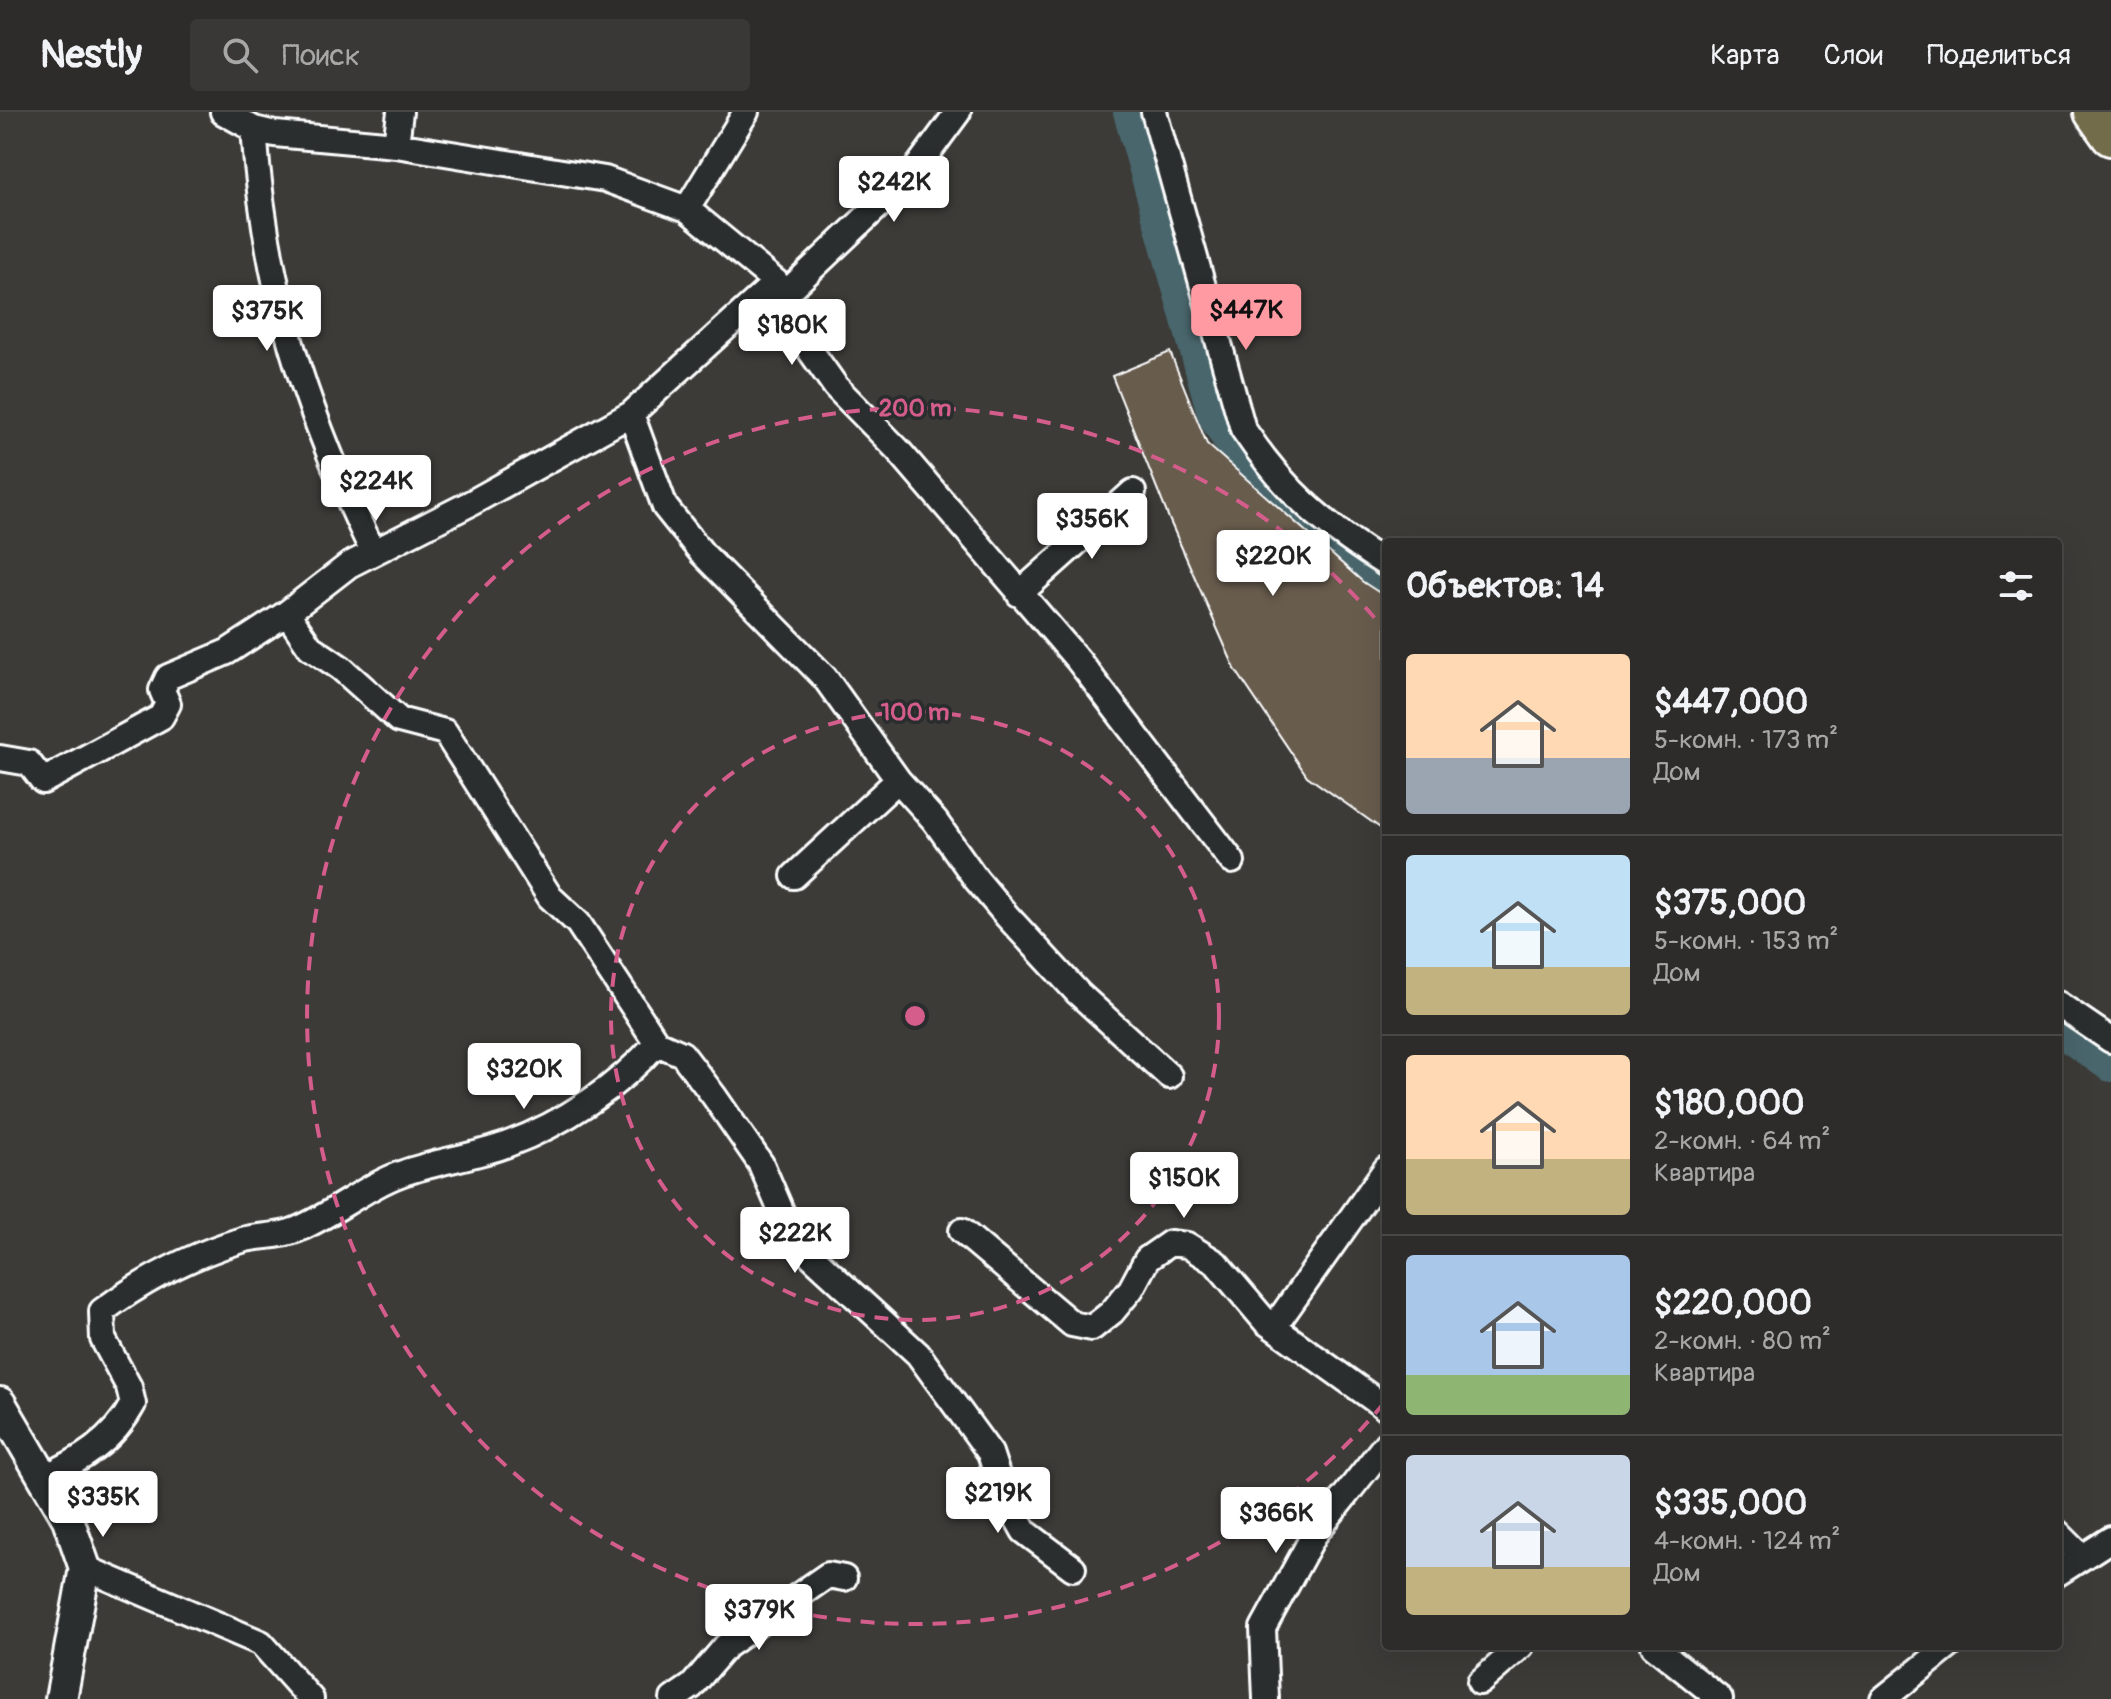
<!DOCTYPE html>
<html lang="ru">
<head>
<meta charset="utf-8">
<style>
  :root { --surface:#2d2c2a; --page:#393836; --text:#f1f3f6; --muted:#a7a7a8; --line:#484847; --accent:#ff9aa2 }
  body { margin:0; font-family:Pangolin,sans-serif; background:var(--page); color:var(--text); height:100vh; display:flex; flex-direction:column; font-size:30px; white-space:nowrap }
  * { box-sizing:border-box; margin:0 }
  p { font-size:26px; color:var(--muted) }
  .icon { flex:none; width:44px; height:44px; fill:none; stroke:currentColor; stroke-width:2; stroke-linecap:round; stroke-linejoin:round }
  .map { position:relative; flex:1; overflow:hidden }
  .details { position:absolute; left:1382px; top:426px; width:680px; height:1112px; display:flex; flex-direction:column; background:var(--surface); border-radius:8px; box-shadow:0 8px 32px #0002,0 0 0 2px var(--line) }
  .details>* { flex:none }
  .price { position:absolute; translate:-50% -68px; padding:0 18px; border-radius:8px; background:#fff; color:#222; font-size:26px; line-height:52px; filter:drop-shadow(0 2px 4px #0008) }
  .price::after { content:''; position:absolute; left:50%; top:48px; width:24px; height:18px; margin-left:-12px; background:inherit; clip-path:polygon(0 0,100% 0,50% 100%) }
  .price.active { background:var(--accent); color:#111 }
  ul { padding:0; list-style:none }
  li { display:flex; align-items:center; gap:24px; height:200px; padding:0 24px }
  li+li { border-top:2px solid var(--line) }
  li span { display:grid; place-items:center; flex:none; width:224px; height:160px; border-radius:8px; color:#555 }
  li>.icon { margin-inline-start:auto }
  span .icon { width:96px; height:96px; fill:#fffc; stroke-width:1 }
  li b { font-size:34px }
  h2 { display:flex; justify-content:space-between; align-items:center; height:96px; padding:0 24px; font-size:34px }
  header { display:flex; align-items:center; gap:48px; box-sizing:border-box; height:112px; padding:0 40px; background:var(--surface); border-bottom:2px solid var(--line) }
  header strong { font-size:38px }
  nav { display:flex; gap:44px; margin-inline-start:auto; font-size:28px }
  .search { width:560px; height:72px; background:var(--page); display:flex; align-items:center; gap:20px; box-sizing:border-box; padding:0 28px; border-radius:8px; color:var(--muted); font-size:30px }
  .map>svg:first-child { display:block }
</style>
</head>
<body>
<header>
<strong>Nestly</strong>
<div class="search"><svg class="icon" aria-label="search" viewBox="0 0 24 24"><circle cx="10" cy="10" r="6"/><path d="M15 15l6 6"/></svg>Поиск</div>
<nav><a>Карта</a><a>Слои</a><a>Поделиться</a></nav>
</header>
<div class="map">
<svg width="2111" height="1587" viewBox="0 0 2111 1587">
  <rect width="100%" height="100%" fill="#3c3b38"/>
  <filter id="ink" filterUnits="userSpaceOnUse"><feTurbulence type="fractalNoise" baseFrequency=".0125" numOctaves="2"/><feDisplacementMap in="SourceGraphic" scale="16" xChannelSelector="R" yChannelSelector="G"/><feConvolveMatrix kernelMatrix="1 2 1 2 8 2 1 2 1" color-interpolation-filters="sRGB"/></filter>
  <g filter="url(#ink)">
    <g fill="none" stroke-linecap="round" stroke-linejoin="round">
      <!-- river -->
      <path stroke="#48666c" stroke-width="36" d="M 1131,0 L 1216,304 L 1256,368 L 1312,420 L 1386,471
        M 2058,915 L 2111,952"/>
    </g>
    <!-- building -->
    <path fill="#675b4e" stroke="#fff" stroke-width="2" d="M 1170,240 L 1207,332 L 1363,470 L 1386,485 L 1386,720 L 1307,664 L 1235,557 L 1170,409 L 1112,264 Z"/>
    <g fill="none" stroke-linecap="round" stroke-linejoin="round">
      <!-- minor casing -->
      <g stroke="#fff" stroke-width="30">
        <path id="minor" d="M 223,0 L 254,17 L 275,22 L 396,33 L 605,67 L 687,97 L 776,170 L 807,234 L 836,275 L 898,338 L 1078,548 L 1232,749
          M 1154,0 L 1243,317 C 1286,381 1322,411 1386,452
          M 254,17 C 265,178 304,295 373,440
          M 396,33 L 400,0
          M 687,97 L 746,0
          M 784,183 L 913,61 L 958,0
          M 631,302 L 665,395 L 702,441 L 825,566 L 898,668 L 935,709 L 976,767 L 1007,804 L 1078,881 L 1169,964
          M 1019,482 L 1133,380
          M 0,646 L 29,651 L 43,669 L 161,605 L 168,592 L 162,578 L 168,565 L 227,540 L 287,501 L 349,453 L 473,390 L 631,302 L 776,170
          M 794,764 L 898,668
          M 2058,892 L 2111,928
          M 657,931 L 682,942 L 714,984 L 761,1052 L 793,1127 L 918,1242 L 990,1341 L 1003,1381 L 1024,1419 L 1073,1456
          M 962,1119 L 1072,1212 L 1092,1216 L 1112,1200 L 1131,1177 L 1147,1147 L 1170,1131 L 1187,1133 L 1216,1151 L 1266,1210 L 1386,1296
          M 1274,1215 L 1386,1057
          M 42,1366 C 80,1349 113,1329 133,1292 L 129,1275 L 103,1227 L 102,1199 C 144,1168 192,1143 242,1128 C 259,1123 280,1125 296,1118 C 333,1103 364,1075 403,1061 C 437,1049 474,1045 508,1032 C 563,1012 619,974 657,931 L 578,811 L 550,785 L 445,620 L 399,608 L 341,556 L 310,535 L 287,501
          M 2058,1421 L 2082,1445
          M 85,1456 L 261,1531 L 311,1587
          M 2058,1461 L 2111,1427
          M 1654,1534 L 1720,1587
          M 1480,1570 L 1521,1534
          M 673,1587 L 692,1574 L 726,1534 L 828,1463 L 844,1466
          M 1266,1587 L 1263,1516 L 1314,1423 L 1386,1332
          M 1883,1587 L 1949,1534"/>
      </g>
      <!-- tertiary casing -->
      <g stroke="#fff" stroke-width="36">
        <path id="tertiary" d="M 0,1291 L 68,1407 L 85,1456 L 61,1587"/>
      </g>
      <!-- primary casing -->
      <g stroke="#fff" stroke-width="44">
        <path id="primary" d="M 2094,0 L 2111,24"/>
      </g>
      <!-- minor -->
      <use href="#minor" stroke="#2a2d2e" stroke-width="24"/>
      <!-- tertiary -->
      <use href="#tertiary" stroke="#2a2d2e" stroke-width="30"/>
      <!-- primary -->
      <use href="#primary" stroke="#736c4b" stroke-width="38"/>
    </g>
  </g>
  <!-- distance rings -->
  <g fill="none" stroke="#d45d8c" stroke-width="4" stroke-dasharray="14 10">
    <circle cx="915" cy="904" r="304"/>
    <path d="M1384 1291A608 608 0 1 1 1384 517"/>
  </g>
  <circle cx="915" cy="904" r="12" fill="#d45d8c" stroke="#2a2d2e" stroke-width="4"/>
  <g font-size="24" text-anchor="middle" font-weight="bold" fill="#d45d8c" stroke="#2a2d2e" stroke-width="7" stroke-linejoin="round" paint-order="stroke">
    <text x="915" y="304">200 m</text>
    <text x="915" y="608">100 m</text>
  </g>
</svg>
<b class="price" style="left:894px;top:112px">$242K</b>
<b class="price active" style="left:1246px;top:240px">$447K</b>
<b class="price" style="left:267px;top:241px">$375K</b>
<b class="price" style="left:792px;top:255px">$180K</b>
<b class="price" style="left:376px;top:411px">$224K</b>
<b class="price" style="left:1092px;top:449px">$356K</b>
<b class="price" style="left:1273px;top:486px">$220K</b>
<b class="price" style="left:524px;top:999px">$320K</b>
<b class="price" style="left:1184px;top:1108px">$150K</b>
<b class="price" style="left:795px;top:1163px">$222K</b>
<b class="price" style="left:998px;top:1423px">$219K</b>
<b class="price" style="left:103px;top:1427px">$335K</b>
<b class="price" style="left:1276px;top:1443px">$366K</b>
<b class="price" style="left:759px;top:1540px">$379K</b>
<section class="details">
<h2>Объектов: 14<svg class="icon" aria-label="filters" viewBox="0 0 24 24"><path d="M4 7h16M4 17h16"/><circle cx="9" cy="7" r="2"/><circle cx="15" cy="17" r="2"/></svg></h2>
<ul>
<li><span style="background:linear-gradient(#ffd9b3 65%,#9aa5b1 0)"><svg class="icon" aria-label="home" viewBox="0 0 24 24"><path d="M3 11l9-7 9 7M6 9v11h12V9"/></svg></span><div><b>$447,000</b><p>5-комн. · 173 m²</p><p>Дом</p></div></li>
<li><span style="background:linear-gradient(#bfe0f5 70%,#c2b280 0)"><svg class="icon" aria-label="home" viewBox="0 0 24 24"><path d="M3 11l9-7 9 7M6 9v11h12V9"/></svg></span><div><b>$375,000</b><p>5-комн. · 153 m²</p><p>Дом</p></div></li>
<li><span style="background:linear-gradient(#ffd9b3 65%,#c2b280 0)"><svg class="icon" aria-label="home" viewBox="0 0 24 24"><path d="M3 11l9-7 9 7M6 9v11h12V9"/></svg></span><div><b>$180,000</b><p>2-комн. · 64 m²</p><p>Квартира</p></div></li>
<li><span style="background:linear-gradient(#a9c7e8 75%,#8fb573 0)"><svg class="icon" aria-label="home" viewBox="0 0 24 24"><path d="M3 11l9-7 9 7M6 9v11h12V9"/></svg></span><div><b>$220,000</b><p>2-комн. · 80 m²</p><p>Квартира</p></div></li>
<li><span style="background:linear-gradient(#c9d6e8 70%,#c2b280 0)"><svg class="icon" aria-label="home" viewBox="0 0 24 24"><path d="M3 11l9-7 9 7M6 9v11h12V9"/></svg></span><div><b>$335,000</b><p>4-комн. · 124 m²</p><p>Дом</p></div></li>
</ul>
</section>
</div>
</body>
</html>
